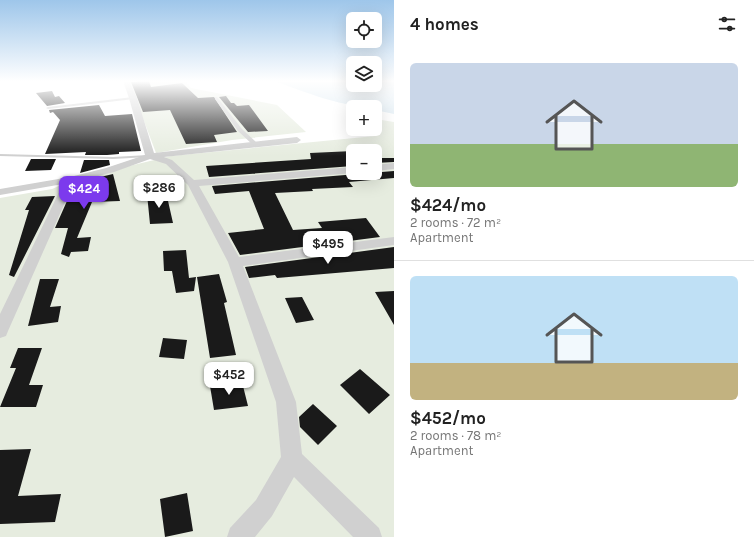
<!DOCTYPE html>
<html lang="en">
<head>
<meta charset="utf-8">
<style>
  :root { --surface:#fff; --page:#f6f6f6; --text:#222; --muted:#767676; --line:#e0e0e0; --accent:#7c3aed }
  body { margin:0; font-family:Karla,sans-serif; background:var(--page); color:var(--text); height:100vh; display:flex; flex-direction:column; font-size:15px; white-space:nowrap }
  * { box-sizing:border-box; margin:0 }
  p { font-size:13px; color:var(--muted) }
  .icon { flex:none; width:22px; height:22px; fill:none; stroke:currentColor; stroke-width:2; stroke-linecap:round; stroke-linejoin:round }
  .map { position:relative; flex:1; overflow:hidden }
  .side { display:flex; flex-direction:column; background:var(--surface); width:360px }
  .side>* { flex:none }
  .fabs { position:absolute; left:346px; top:12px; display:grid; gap:8px }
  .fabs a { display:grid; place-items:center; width:36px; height:36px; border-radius:6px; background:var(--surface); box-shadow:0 4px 16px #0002; font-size:20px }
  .price { position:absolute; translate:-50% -34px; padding:0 9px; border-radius:8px; background:#fff; color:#222; font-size:13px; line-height:26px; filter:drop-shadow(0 1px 2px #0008) }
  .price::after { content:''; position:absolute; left:50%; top:24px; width:12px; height:9px; margin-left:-6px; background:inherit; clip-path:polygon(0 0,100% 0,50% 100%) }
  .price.active { background:var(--accent); color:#fff }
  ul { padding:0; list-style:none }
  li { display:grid; align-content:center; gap:8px; height:212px; padding:0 16px }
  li+li { border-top:1px solid var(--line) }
  li span { display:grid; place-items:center; height:124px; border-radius:6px; color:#555 }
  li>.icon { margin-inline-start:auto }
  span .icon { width:72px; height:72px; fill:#fffc; stroke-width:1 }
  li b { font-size:17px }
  h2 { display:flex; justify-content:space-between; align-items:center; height:48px; padding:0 16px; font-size:17px }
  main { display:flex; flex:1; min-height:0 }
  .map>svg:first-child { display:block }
</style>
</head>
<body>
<main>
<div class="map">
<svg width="394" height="537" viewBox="0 0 394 537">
  <rect width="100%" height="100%" fill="#fff"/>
  <!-- green -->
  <path fill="#e6ecdf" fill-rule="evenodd" d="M 129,81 L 185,81 L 191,88 L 277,105 L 306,132 L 232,140 L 156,153 Z
    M 375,119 L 394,122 L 394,537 L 0,537 L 0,198 L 52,189 L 75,179 L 171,156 L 375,136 L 366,129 L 375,129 ZM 353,151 L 375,151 L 375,173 L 353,173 Z"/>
  <!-- water -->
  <path fill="#cfe2ee" d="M 274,81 L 353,81 L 353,85 L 375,85 L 375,81 L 394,81 L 394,114 L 375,110 L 375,107 C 340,107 306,92 274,81 Z"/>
  <!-- building -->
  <path fill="#1a1a1a" d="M 149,81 L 151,87 L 182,83 L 198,98 L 214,97 L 237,132 L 214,135 L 217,142 L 186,144 L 170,110 L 143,112 L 131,82 Z
    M 52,91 L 55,97 L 59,96 L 65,103 L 47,106 L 36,93 Z
    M 226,96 L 231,103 L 234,103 L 237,106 L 249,105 L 268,131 L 248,132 L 219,97 Z
    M 99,105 L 105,116 L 132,114 L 141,151 L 119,152 L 119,154 L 107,155 L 85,155 L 86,152 L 45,154 L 60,120 L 53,112 L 50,113 L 49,110 Z
    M 353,151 L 353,166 L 209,177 L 206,166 L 311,159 L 310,153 Z
    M 375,156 L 379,158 L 394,158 L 394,162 L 375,163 Z
    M 31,159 L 56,159 L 51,170 L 25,171 Z
    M 84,160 L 109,160 L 110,165 L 80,173 Z
    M 394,171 L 394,178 L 349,182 L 353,187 L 312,189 L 313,191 L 275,193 L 293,230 L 322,228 L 318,222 L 366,218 L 380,237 L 240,255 L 228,233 L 264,229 L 249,191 L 215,194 L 212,186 Z
    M 113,174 L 120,201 L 92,202 L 77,238 L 91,237 L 88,251 L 71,252 L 69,257 L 61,254 L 68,228 L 55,228 L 75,183 Z
    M 166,192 L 173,223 L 150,224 L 147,194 Z
    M 55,196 L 14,277 L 9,275 L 29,210 L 25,210 L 32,197 Z
    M 394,247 L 394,268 L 277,278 L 275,275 L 249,278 L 245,267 Z
    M 186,250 L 189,278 L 196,277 L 194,291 L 176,293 L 172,271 L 164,271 L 163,251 Z
    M 219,274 L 227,302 L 224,303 L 236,355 L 210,358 L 197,277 Z
    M 40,279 L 59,279 L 50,307 L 61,306 L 58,322 L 28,326 Z
    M 394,291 L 394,325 L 375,292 Z
    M 302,297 L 314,320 L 296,323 L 285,298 Z
    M 163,338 L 187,340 L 184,359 L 159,357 Z
    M 18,348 L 42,348 L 29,385 L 43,385 L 36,407 L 0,407 L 16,368 L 10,368 Z
    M 360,369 L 390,395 L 369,414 L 340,385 Z
    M 242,382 L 248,406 L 214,410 L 210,386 Z
    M 313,404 L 337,426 L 318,445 L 300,427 L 299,417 Z
    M 31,449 L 18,496 L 61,494 L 55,522 L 0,524 L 0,450 Z
    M 187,493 L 193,531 L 165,537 L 160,499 Z"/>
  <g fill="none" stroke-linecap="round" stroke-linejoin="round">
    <!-- service -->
    <path fill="#d0d0d0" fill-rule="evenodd" d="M 133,97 L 134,99 L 48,109 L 46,108 L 48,107 Z
      M 215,97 L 217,97 L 242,129 L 257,143 L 257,145 L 253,145 L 238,131 L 215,99 Z
      M 0,154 L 113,157 L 148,155 L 150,156 L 148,157 L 113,159 L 0,156 Z"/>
    <!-- minor -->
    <path fill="#d0d0d0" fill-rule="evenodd" d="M 123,81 L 129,81 L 137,98 L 154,153 L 297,137 L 301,140 L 297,143 L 164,157 L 172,160 L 194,180 L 353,167 L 353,173 L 199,186 L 239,257 L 394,237 L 394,245 L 243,266 L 296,402 L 302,454 L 379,528 L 382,537 L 353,537 L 294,477 L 272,516 L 255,537 L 227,537 L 230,528 L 256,500 L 281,457 L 276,402 L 228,262 L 188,185 L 166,164 L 150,159 L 114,172 L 74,182 L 8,331 L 6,336 L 0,338 L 0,314 L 63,184 L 0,195 L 0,189 L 70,177 L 106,168 L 145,155 L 129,98 Z
      M 394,163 L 394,169 L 375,171 L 375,165 Z"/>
  </g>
  <!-- sky -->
  <linearGradient id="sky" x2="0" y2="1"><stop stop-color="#9ec6ea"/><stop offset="0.52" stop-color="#fff"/><stop offset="1" stop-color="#fff" stop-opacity="0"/></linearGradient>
  <rect width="394" height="156" fill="url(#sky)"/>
</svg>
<div class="fabs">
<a><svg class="icon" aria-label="locate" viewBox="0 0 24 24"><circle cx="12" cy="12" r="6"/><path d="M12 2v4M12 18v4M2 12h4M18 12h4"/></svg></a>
<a><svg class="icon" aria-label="layers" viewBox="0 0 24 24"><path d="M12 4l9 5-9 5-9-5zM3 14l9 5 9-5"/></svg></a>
<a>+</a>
<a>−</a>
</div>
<b class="price" style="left:159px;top:209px">$286</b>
<b class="price active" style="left:84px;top:210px">$424</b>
<b class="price" style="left:328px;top:265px">$495</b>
<b class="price" style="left:229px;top:396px">$452</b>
</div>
<section class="side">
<h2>4 homes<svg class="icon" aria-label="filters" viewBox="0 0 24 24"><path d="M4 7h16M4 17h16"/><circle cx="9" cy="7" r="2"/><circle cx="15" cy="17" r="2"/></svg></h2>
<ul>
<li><span style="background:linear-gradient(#c9d6e8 65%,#8fb573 0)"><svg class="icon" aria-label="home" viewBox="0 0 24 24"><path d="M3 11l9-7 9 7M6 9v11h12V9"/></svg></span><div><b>$424/mo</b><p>2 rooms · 72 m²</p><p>Apartment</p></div></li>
<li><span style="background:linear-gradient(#bfe0f5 70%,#c2b280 0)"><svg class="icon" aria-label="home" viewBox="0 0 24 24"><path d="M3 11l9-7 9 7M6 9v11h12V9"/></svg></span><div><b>$452/mo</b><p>2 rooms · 78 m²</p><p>Apartment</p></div></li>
</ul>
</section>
</main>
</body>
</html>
